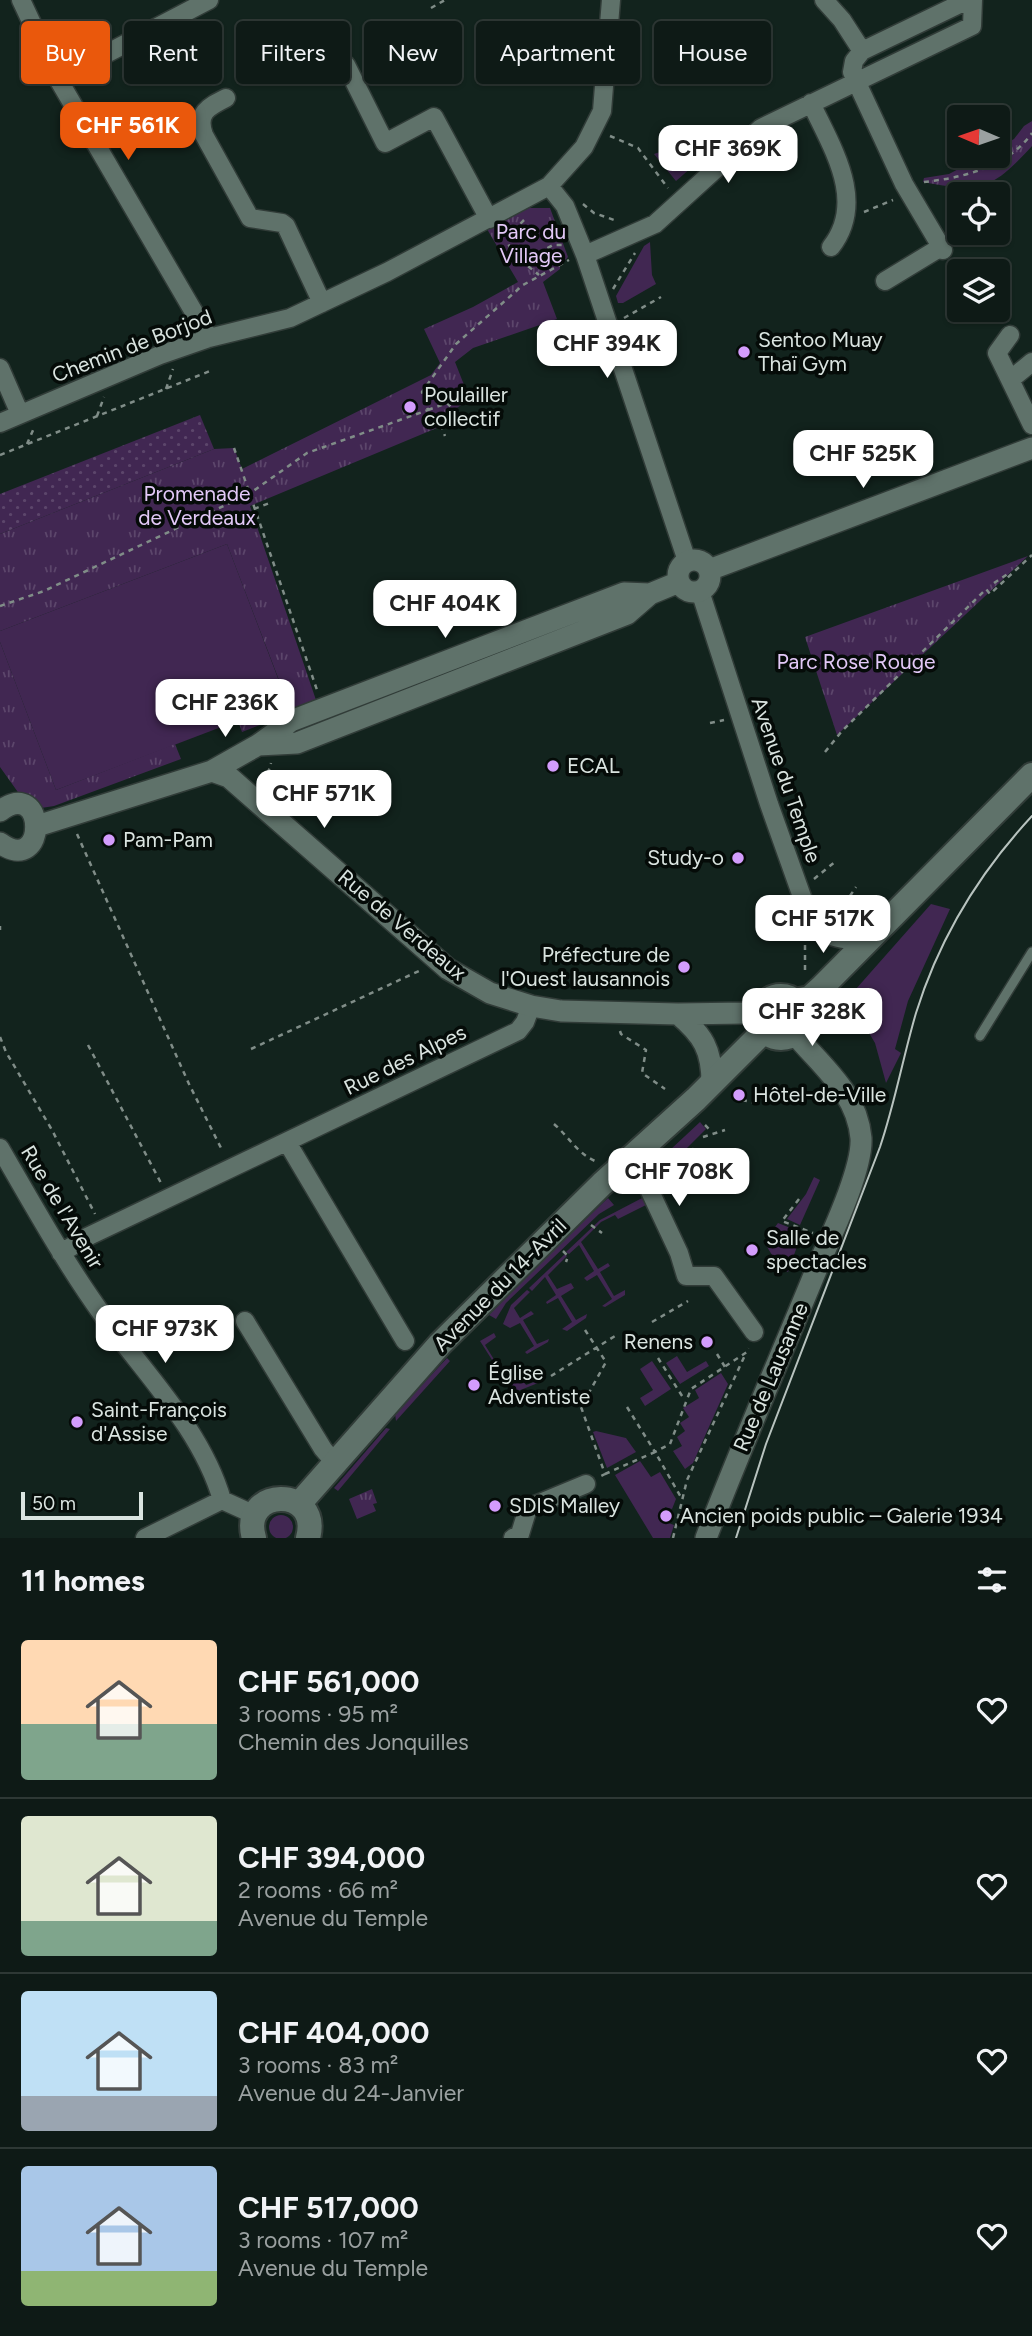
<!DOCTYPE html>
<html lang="en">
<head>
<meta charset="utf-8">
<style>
  :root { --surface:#0e1a16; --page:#17231f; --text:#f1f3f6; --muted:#9ba1a1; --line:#2e3835; --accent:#ea580c }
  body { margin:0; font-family:Figtree,sans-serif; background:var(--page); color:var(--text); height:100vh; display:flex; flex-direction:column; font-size:26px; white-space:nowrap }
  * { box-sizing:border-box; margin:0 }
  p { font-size:23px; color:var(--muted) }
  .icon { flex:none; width:38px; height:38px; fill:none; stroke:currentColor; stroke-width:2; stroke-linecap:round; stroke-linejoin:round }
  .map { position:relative; height:1538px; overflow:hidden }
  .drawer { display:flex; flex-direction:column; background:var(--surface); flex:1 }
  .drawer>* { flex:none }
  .hud { position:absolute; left:21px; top:21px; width:990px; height:63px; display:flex; gap:14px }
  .needle { width:46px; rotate:272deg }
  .fabs { position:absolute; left:947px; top:105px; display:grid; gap:14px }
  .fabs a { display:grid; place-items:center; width:63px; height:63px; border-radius:7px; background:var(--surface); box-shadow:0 2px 5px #0004,0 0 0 2px var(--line); font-size:35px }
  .scale { position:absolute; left:21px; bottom:18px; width:122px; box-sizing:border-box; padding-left:7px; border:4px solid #dae4e0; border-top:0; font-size:19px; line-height:24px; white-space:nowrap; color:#dae4e0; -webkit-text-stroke:5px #050b08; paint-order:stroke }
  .price { position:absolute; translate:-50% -60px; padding:0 16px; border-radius:14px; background:#fff; color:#222; font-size:23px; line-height:46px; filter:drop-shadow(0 2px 4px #0008) }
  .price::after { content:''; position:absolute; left:50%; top:42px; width:21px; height:16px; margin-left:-10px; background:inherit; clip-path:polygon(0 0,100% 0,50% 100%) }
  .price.selected { background:var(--accent); color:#fff }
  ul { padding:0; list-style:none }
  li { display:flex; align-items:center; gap:21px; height:175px; padding:0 21px }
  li+li { border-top:2px solid var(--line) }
  li span { display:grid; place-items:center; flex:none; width:196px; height:140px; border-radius:7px; color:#555 }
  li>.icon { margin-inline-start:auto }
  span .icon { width:84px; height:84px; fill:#fffc; stroke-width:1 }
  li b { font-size:30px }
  h2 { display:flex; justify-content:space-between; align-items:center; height:84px; padding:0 21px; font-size:30px }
  .pill { padding:0 24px; border-radius:7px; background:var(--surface); box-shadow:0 2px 5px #0004,0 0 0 2px var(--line); font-size:24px; line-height:63px }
  .pill.selected { background:var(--accent); color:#fff }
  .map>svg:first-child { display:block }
</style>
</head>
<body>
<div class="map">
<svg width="1032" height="1538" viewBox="0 0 1032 1538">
  <defs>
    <pattern id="park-tufts" width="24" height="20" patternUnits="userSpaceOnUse" patternTransform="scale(1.75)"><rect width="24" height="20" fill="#412752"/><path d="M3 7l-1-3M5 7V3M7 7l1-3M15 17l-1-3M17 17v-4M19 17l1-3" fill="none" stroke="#5c466b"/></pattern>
    <pattern id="garden-dots" width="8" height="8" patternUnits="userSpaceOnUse" patternTransform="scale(1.75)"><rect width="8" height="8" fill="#412752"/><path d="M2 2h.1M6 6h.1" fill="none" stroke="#5c466b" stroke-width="1.8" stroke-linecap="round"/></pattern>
  </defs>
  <rect width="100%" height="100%" fill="#12231d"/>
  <!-- grass -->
  <path fill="#412752" d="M 650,242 L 652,275 L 656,284 L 623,303 L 618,303 L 616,296 L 644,246 Z
    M 227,544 L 287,702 L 56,790 L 0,642 L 0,631 Z
    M 931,904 L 950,909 L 908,1001 L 895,1049 L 901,1053 L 886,1083 L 875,1043 L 848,998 Z
    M 700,1122 L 706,1129 L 651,1184 L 649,1179 L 655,1164 Z
    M 814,1177 L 820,1180 L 800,1225 L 787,1219 L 806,1194 Z
    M 644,1197 L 648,1204 L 618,1219 L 615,1215 L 601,1222 L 581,1242 L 598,1269 L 608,1263 L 610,1266 L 600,1272 L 614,1296 L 625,1290 L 625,1295 L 605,1307 L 602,1306 L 612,1299 L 597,1275 L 587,1281 L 584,1278 L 594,1271 L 579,1245 L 569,1254 L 566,1252 L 600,1220 Z
    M 608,1198 L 614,1205 L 599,1214 L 506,1303 L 496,1319 L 489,1315 L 551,1252 Z
    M 778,1223 L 798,1231 L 800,1238 L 788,1272 L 780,1268 L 764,1242 Z
    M 565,1254 L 567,1256 L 548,1275 L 557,1289 L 571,1283 L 574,1288 L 561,1296 L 576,1320 L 587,1314 L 586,1318 L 567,1331 L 562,1329 L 572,1322 L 558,1298 L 547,1304 L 546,1302 L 556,1295 L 545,1277 L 532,1291 L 529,1288 Z
    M 527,1290 L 530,1292 L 514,1308 L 520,1318 L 531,1311 L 534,1314 L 523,1320 L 537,1344 L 549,1339 L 548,1342 L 527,1354 L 525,1352 L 534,1346 L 520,1323 L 510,1328 L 503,1324 L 511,1305 Z
    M 494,1333 L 496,1337 L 485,1345 L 508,1382 L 520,1375 L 526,1385 L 542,1379 L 543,1381 L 513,1393 L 480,1341 Z
    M 677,1356 L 687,1372 L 706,1361 L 709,1366 L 680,1384 L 666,1363 Z
    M 447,1358 L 450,1361 L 396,1421 L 395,1414 Z
    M 652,1361 L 671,1389 L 645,1406 L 640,1398 L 653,1390 L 640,1369 Z
    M 721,1373 L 728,1384 L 693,1463 L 685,1469 L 673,1451 L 682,1446 L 677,1437 L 685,1431 L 680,1423 L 689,1417 L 683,1408 L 699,1398 L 695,1390 Z
    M 386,1428 L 390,1429 L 338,1491 L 334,1488 Z
    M 596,1431 L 626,1438 L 636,1452 L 607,1468 L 593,1432 Z
    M 640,1461 L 651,1477 L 660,1472 L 676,1499 L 672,1509 L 665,1507 L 660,1520 L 674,1525 L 670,1538 L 653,1538 L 615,1475 Z
    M269 1527a12 12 0 1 1 24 0a12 12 0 1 1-24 0Z"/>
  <!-- park -->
  <path fill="url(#park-tufts)" d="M 1032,121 L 1032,146 C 991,191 980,193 923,182 L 924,178 L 949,174 L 983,156 L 998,156 L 998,148 L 1014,139 L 1024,126 Z
    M 740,125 L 676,181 L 654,154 Z
    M 519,208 L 550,208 L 568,257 L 560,266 L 560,269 L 543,282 L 557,319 L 473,348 L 455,362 L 470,400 L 453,410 L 456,420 L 250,506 L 317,703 L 242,732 L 238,721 L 287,701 L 227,544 L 0,631 L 0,534 L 214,449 L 234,448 L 242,469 L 431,375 L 440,363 L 424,329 L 473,307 L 518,282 L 487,229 Z
    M 1028,556 L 837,735 L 805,637 Z
    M 0,642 L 56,790 L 175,744 L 181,759 L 54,806 L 41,808 L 20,795 L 0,767 Z
    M 372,1489 L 377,1503 L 373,1504 L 376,1511 L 357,1519 L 349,1499 Z"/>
  <!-- garden -->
  <path fill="url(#garden-dots)" d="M 200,415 L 214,449 L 0,534 L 0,494 Z"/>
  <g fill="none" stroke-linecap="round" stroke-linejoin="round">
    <!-- service casing -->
    <g stroke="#313c38" stroke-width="12">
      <path id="service" d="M 980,1036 L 1032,952"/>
    </g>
    <!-- minor casing -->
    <g stroke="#313c38" stroke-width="21">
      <path id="minor" d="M 21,0 L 58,79 L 209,338
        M 824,0 L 842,20 L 862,51
        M 346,65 L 385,143 L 434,117 L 489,219
        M 58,79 L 209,0
        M 226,98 C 208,107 196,113 204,135 L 250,218 L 282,223 L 286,226 L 322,303
        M 811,103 C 832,148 867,201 831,247
        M 549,186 L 565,206 L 585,255 L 687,561
        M 943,250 L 904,184 L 852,72 L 854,61 L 862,51 L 968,0
        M 585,255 L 655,224 L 761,128 L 972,26 L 973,0
        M 885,281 L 941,247
        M 1010,335 L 997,353 L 1032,425
        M 0,368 L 20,414
        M 1010,380 L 1032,362
        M 0,423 L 160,355 L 209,338 L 290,318 L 387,272 L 549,186 L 584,147 L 602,111 L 611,0
        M 700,591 L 769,804 L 811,922 C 830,941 844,939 869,942
        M 287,1142 L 405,1341
        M 0,1148 C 33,1205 65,1263 104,1317 C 145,1374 202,1430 222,1500
        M 633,1155 L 679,1253 L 686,1276 L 714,1276 L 754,1332
        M 61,1253 L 89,1236 L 518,1031 L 525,1022 L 531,1006
        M 245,1321 L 323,1449 L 335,1463
        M 145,1538 L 222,1500 L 255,1515
        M 513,1538 L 520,1534 L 528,1508 L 586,1484"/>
    </g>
    <!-- tertiary casing -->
    <g stroke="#313c38" stroke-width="24">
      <path id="tertiary" d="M678 576a16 16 0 1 1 32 0a16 16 0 1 1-32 0Z
        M 709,570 L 1032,448
        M 258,745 L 297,743 L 627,614 L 650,594
        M 212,771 L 229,777 L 448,969 L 490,993 L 531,1006 L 561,1011 L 678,1014 L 745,1013 L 762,1009
        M 0,811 C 47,776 48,877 0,843
        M 37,826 L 212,771 L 258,745 L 291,721 L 624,593 L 650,594 L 679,582
        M 678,1014 C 703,1035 712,1050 712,1083
        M 706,1538 C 741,1447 780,1358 817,1268 C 830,1238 863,1169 861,1138 C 857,1092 821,1066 794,1033"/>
    </g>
    <!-- secondary casing -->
    <g stroke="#313c38" stroke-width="28">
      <path id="secondary" d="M760 1017a21 21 0 1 1 42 0a21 21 0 1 1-42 0Z
        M 795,1001 L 810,998 L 821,988 L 1032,775
        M 299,1504 L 440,1344 L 602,1184 L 696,1099 L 765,1030
        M 254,1538 C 239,1487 322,1485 308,1538"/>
    </g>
    <!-- path -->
    <path stroke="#808d88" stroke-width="2.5" stroke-dasharray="5 5" stroke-linecap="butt" d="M 431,8 L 445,0
      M 610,136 L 638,148 L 668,188
      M 924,182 C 962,178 1008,167 1032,133
      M 583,204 L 594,213 L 617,221
      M 864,212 L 893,200
      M 524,220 L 514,230 L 508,243 L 513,254 L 539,275
      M 953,263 L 959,271
      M 526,265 L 541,256 L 540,252 L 553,245 L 562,245
      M 613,289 L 635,253
      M 990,310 L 1001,324
      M 624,318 L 661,297
      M 166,389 L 173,369
      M 428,410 L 447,403 L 452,408 L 449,418 L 440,423 L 445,436
      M 97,416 L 104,397
      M 27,444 L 34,428
      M 234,448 L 317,690
      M 0,455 L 210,371
      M 254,509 L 272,502
      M 994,583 L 1009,573
      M 0,606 L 44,591 L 249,494 L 307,453 L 428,410 L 422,392 L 456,344 L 523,285 L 569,260
      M 710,723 L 724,720
      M 825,752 L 842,731 L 979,596 L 986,589 L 990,594 L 1032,555
      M 265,783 L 271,763
      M 77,834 L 189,1084 L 223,1152
      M 814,879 L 836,861
      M 826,913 L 846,902 L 856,887
      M 0,926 L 0,930
      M 805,970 L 805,940
      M 620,1031 L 621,1034 L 646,1050 L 642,1073 L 665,1089
      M 0,1037 L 6,1052 L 52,1130 L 95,1214
      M 88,1045 L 161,1183
      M 251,1049 L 421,970
      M 742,1100 L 760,1104
      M 554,1124 C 569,1137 577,1153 595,1161
      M 705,1125 L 710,1130
      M 703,1137 L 725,1130
      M 692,1148 L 694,1157 L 684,1179 L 693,1192
      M 666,1188 L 675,1191 L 690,1188
      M 799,1199 L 782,1221 L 813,1233
      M 591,1225 L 602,1233
      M 563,1251 L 568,1256 L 566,1262
      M 652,1322 L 688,1301
      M 585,1330 L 606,1362 L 581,1407 L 605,1474 L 601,1476
      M 717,1354 L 725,1367
      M 658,1358 L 684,1399
      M 551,1376 L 615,1336
      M 627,1407 L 655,1452 L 670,1444 L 691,1389 L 747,1352 L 748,1348
      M 605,1474 L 655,1452 L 682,1499
      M 673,1538 L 687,1480 L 746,1353"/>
    <!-- service -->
    <use href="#service" stroke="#5f726a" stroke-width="9"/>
    <!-- minor -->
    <use href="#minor" stroke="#5f726a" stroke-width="18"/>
    <!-- tertiary -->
    <use href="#tertiary" stroke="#5f726a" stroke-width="21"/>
    <!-- secondary -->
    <use href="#secondary" stroke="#5f726a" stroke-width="24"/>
    <!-- tram -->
    <path stroke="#b8c3bf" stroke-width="2" d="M 736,1538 L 766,1444 L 880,1147 C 895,1103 903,1057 916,1013 C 939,939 980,872 1032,816"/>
  </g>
  <!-- markers -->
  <g fill="#d39cfc" stroke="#050b08" stroke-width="2.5">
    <circle cx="744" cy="352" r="7"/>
    <circle cx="410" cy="407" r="7"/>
    <circle cx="553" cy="766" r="7"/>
    <circle cx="109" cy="840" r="7"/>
    <circle cx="738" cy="858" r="7"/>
    <circle cx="684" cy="967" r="7"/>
    <circle cx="739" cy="1095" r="7"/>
    <circle cx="752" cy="1250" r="7"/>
    <circle cx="707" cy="1342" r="7"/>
    <circle cx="474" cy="1385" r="7"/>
    <circle cx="77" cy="1422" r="7"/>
    <circle cx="495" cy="1506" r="7"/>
    <circle cx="666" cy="1516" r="7"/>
  </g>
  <g text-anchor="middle" stroke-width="7" stroke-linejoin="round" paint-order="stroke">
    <!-- park labels -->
    <g font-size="21" fill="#e3c9f8" stroke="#050b08">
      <text x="531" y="239">Parc du<tspan x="531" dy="24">Village</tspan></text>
      <text x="197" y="501">Promenade<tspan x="197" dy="24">de Verdeaux</tspan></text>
      <text x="856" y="669">Parc Rose Rouge</text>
    </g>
    <!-- poi labels -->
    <g font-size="21" fill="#dae4e0" stroke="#050b08" text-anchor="start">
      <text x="758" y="347">Sentoo Muay<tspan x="758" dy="24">Thaï Gym</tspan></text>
      <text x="424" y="402">Poulailler<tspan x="424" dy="24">collectif</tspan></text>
      <text x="567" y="773">ECAL</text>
      <text x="123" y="847">Pam-Pam</text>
      <text x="724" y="865" text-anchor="end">Study-o</text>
      <text x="670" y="962" text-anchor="end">Préfecture de<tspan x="670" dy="24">l'Ouest lausannois</tspan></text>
      <text x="753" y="1102">Hôtel-de-Ville</text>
      <text x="766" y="1245">Salle de<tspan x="766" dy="24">spectacles</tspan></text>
      <text x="693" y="1349" text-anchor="end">Renens</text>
      <text x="488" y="1380">Église<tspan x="488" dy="24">Adventiste</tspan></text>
      <text x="91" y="1417">Saint-François<tspan x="91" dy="24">d'Assise</tspan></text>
      <text x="509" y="1513">SDIS Malley</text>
      <text x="680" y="1523">Ancien poids public – Galerie 1934</text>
    </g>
    <!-- street labels -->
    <g font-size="21" fill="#dae4e0" stroke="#050b08">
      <text transform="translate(132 346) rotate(-21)" y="7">Chemin de Borjod</text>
      <text transform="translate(786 780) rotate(71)" y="7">Avenue du Temple</text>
      <text transform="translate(402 925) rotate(40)" y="7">Rue de Verdeaux</text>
      <text transform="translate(405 1060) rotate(-26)" y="7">Rue des Alpes</text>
      <text transform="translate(62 1207) rotate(59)" y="7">Rue de l'Avenir</text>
      <text transform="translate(500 1285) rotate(-45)" y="7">Avenue du 14-Avril</text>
      <text transform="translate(771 1377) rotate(-67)" y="7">Rue de Lausanne</text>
    </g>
  </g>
</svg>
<div class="fabs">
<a><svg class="needle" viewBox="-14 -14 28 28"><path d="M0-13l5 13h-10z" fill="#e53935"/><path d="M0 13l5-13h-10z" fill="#9ba1a1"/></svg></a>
<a><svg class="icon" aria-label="locate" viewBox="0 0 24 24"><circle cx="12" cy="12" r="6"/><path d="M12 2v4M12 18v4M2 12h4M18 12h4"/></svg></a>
<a><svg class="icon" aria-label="layers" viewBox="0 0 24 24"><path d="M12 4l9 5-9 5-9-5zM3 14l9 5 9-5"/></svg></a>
</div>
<div class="scale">50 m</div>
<b class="price selected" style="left:128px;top:162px">CHF 561K</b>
<b class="price" style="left:728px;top:185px">CHF 369K</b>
<b class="price" style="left:607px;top:380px">CHF 394K</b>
<b class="price" style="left:863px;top:490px">CHF 525K</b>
<b class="price" style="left:445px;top:640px">CHF 404K</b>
<b class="price" style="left:225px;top:739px">CHF 236K</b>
<b class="price" style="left:324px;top:830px">CHF 571K</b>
<b class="price" style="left:823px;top:955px">CHF 517K</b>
<b class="price" style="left:812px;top:1048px">CHF 328K</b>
<b class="price" style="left:679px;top:1208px">CHF 708K</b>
<b class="price" style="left:165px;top:1365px">CHF 973K</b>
<div class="hud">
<a class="pill selected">Buy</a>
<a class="pill">Rent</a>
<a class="pill">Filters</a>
<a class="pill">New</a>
<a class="pill">Apartment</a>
<a class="pill">House</a>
</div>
</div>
<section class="drawer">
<h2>11 homes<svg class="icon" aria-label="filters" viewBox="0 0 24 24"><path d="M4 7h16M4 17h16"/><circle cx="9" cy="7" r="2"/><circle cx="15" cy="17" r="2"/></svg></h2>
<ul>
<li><span style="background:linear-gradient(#ffd9b3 60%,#7fa58c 0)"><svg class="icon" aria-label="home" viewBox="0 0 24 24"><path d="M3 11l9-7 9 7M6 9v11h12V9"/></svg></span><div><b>CHF 561,000</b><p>3 rooms · 95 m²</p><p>Chemin des Jonquilles</p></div><svg class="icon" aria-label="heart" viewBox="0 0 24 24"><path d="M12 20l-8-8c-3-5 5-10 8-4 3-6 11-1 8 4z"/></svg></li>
<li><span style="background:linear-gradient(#dfe7d0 75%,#7fa58c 0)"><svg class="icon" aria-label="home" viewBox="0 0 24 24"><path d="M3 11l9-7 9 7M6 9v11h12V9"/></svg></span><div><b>CHF 394,000</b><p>2 rooms · 66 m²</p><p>Avenue du Temple</p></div><svg class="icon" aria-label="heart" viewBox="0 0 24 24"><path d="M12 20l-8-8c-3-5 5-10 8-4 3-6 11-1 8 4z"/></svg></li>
<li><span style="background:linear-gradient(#bfe0f5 75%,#9aa5b1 0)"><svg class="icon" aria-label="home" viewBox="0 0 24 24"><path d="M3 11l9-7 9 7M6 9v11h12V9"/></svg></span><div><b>CHF 404,000</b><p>3 rooms · 83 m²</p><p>Avenue du 24-Janvier</p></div><svg class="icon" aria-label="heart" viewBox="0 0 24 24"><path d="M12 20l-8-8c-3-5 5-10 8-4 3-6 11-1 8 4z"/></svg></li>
<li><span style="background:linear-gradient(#a9c7e8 75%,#8fb573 0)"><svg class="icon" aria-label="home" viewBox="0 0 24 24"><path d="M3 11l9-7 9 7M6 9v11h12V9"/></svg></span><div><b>CHF 517,000</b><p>3 rooms · 107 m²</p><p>Avenue du Temple</p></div><svg class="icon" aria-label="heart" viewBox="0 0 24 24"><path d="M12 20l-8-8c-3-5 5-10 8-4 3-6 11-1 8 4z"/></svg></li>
</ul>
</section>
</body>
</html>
